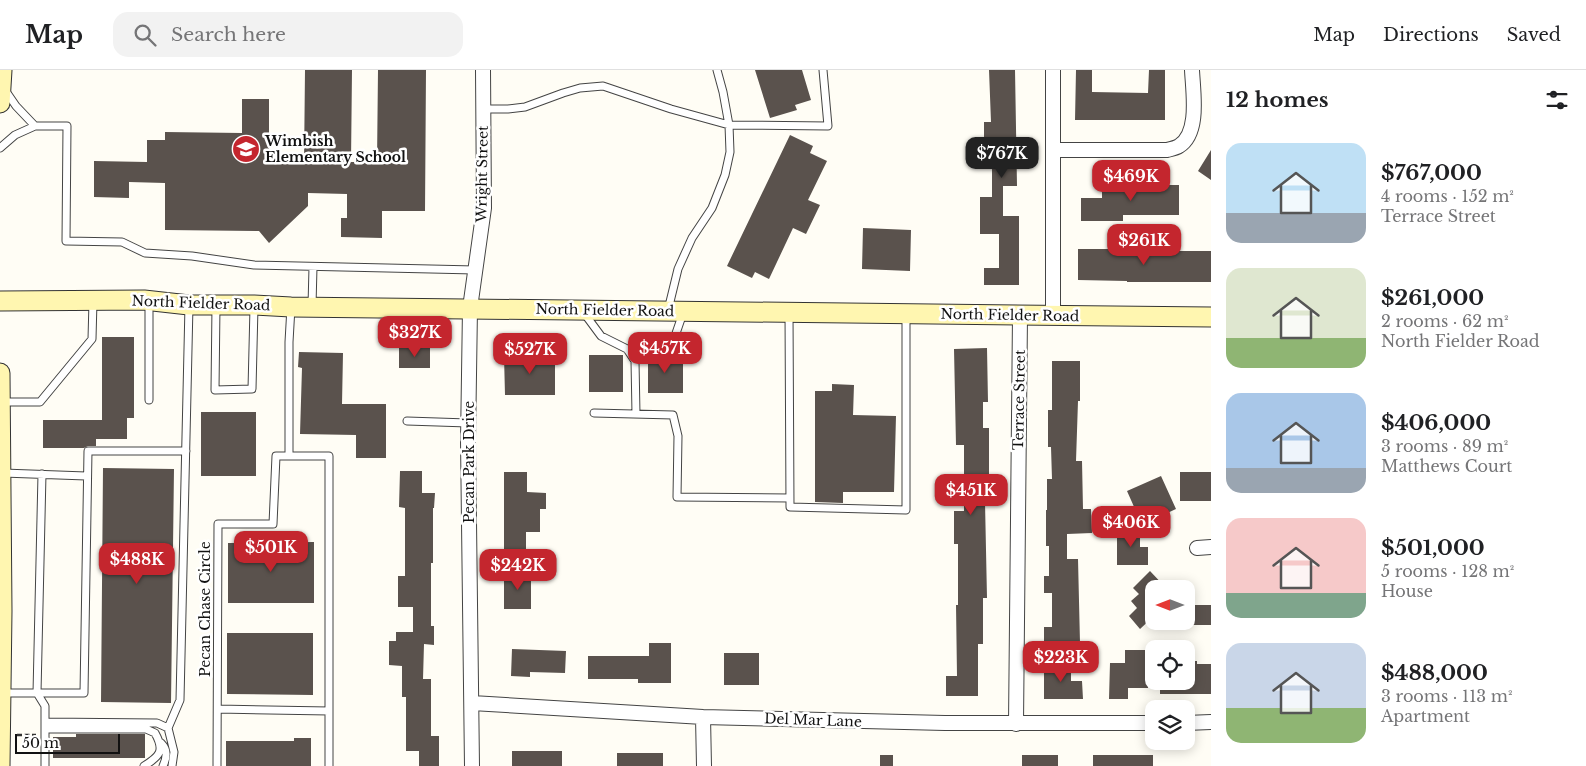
<!DOCTYPE html>
<html lang="en">
<head>
<meta charset="utf-8">
<style>
  :root { --surface:#fff; --page:#f2f2f2; --text:#202124; --muted:#757577; --line:#e0e0e0; --accent:#c4262e }
  body { margin:0; font-family:"Libre Baskerville",serif; background:var(--page); color:var(--text); height:100vh; display:flex; flex-direction:column; font-size:19px; white-space:nowrap }
  * { box-sizing:border-box; margin:0 }
  p { font-size:16px; color:var(--muted) }
  .icon { flex:none; width:28px; height:28px; fill:none; stroke:currentColor; stroke-width:2; stroke-linecap:round; stroke-linejoin:round }
  .map { position:relative; flex:1; overflow:hidden }
  .side { display:flex; flex-direction:column; background:var(--surface); width:375px }
  .side>* { flex:none }
  .needle { width:32px; rotate:270deg }
  .fabs { position:absolute; left:1145px; top:510px; display:grid; gap:10px }
  .fabs a { display:grid; place-items:center; width:50px; height:50px; border-radius:10px; background:var(--surface); box-shadow:0 2px 12px #0003; font-size:25px }
  .scale { position:absolute; left:15px; bottom:12px; width:105px; box-sizing:border-box; padding-left:5px; border:2px solid #111; border-top:0; font-size:14px; line-height:18px; white-space:nowrap; color:#111; -webkit-text-stroke:4px #fff; paint-order:stroke }
  .price { position:absolute; translate:-50% -42px; padding:0 11px; border-radius:10px; background:var(--accent); color:#fff; font-size:16px; line-height:32px; filter:drop-shadow(0 1px 2px #0008) }
  .price::after { content:''; position:absolute; left:50%; top:30px; width:15px; height:11px; margin-left:-8px; background:inherit; clip-path:polygon(0 0,100% 0,50% 100%) }
  .price.on { background:#222; color:#fff }
  ul { padding:0; list-style:none }
  li { display:flex; align-items:center; gap:15px; height:125px; padding:0 15px }
  li span { display:grid; place-items:center; flex:none; width:140px; height:100px; border-radius:15px; color:#555 }
  li>.icon { margin-inline-start:auto }
  span .icon { width:60px; height:60px; fill:#fffc; stroke-width:1 }
  li b { font-size:21px }
  h2 { display:flex; justify-content:space-between; align-items:center; height:60px; padding:0 15px; font-size:21px }
  header { display:flex; align-items:center; gap:30px; box-sizing:border-box; height:70px; padding:0 25px; background:var(--surface); border-bottom:1px solid var(--line) }
  header strong { font-size:24px }
  nav { display:flex; gap:28px; margin-inline-start:auto; font-size:18px }
  .search { width:350px; height:45px; background:var(--page); display:flex; align-items:center; gap:12px; box-sizing:border-box; padding:0 18px; border-radius:15px; color:var(--muted); font-size:19px }
  main { display:flex; flex:1; min-height:0 }
  .map>svg:first-child { display:block }
</style>
</head>
<body>
<header>
<strong>Map</strong>
<div class="search"><svg class="icon" aria-label="search" viewBox="0 0 24 24"><circle cx="10" cy="10" r="6"/><path d="M15 15l6 6"/></svg>Search here</div>
<nav><a>Map</a><a>Directions</a><a>Saved</a></nav>
</header>
<main>
<div class="map">
<svg width="1211" height="696" viewBox="0 0 1211 696">
  <rect width="100%" height="100%" fill="#fffdf5"/>
  <!-- building -->
  <path fill="#5a524d" d="M 305,0 L 352,0 L 351,92 L 377,92 L 378,0 L 426,0 L 425,141 L 382,141 L 382,168 L 341,167 L 341,148 L 347,148 L 347,124 L 308,123 L 308,136 L 269,173 L 259,161 L 165,160 L 165,113 L 129,112 L 129,128 L 94,127 L 94,91 L 147,92 L 147,70 L 165,70 L 165,62 L 242,63 L 242,29 L 269,29 L 269,93 L 304,94 Z
    M 755,0 L 802,0 L 811,30 L 795,35 L 797,40 L 770,48 Z
    M 989,0 L 1015,0 L 1017,116 L 1003,116 L 1003,146 L 1019,146 L 1019,215 L 984,215 L 984,198 L 999,198 L 999,164 L 980,164 L 980,127 L 992,127 L 992,68 L 984,68 L 984,52 L 991,52 Z
    M 1076,0 L 1092,0 L 1092,22 L 1148,23 L 1149,0 L 1165,0 L 1165,50 L 1075,50 Z
    M 790,65 L 813,76 L 810,83 L 827,91 L 808,130 L 820,135 L 806,164 L 793,158 L 769,209 L 755,202 L 752,208 L 727,196 Z
    M 1211,80 L 1211,110 L 1198,101 Z
    M 1102,112 L 1123,112 L 1123,115 L 1179,115 L 1179,145 L 1123,145 L 1123,151 L 1081,151 L 1081,128 L 1102,128 Z
    M 863,158 L 911,160 L 910,201 L 862,199 Z
    M 1078,179 L 1120,179 L 1120,181 L 1211,181 L 1211,212 L 1127,212 L 1127,211 L 1078,210 Z
    M 102,267 L 134,267 L 134,348 L 127,348 L 127,369 L 96,369 L 96,376 L 88,376 L 84,378 L 43,378 L 43,350 L 102,350 Z
    M 399,278 L 430,278 L 430,298 L 399,298 Z
    M 987,278 L 988,332 L 983,332 L 983,358 L 989,358 L 989,432 L 985,432 L 987,528 L 983,528 L 983,574 L 978,574 L 978,626 L 946,626 L 946,606 L 957,606 L 956,535 L 958,535 L 958,474 L 954,474 L 954,441 L 964,441 L 964,375 L 956,375 L 954,279 Z
    M 299,282 L 343,283 L 342,334 L 386,334 L 386,388 L 356,388 L 356,365 L 300,364 L 302,298 L 298,297 Z
    M 589,285 L 623,285 L 623,322 L 589,322 Z
    M 648,285 L 683,286 L 683,323 L 648,323 Z
    M 504,286 L 555,286 L 555,325 L 505,325 Z
    M 1052,291 L 1080,291 L 1080,331 L 1078,331 L 1076,391 L 1082,391 L 1083,439 L 1091,439 L 1092,463 L 1067,464 L 1067,489 L 1078,489 L 1080,573 L 1044,573 L 1044,557 L 1052,557 L 1052,523 L 1044,523 L 1044,506 L 1049,506 L 1049,476 L 1046,476 L 1046,440 L 1047,440 L 1047,409 L 1052,409 L 1051,377 L 1048,377 L 1048,340 L 1052,340 Z
    M 832,314 L 854,315 L 853,345 L 896,346 L 894,422 L 843,422 L 843,433 L 815,432 L 815,321 L 832,321 Z
    M 201,342 L 256,342 L 256,406 L 201,406 Z
    M 103,398 L 174,399 L 171,633 L 101,632 Z
    M 400,401 L 422,401 L 422,423 L 435,423 L 434,438 L 433,438 L 433,493 L 431,493 L 431,556 L 434,556 L 434,575 L 424,574 L 423,609 L 431,609 L 431,666 L 439,666 L 439,696 L 419,696 L 419,681 L 406,681 L 406,627 L 402,627 L 402,596 L 389,595 L 389,571 L 396,571 L 396,562 L 413,562 L 413,537 L 398,537 L 398,506 L 405,506 L 405,438 L 399,437 Z
    M 504,402 L 527,402 L 527,422 L 546,423 L 546,439 L 540,439 L 540,462 L 526,462 L 526,480 L 504,480 Z
    M 1180,402 L 1211,402 L 1211,431 L 1180,431 Z
    M 1161,406 L 1176,439 L 1163,445 L 1160,438 L 1139,448 L 1127,421 Z
    M 1117,458 L 1140,458 L 1140,477 L 1148,477 L 1148,495 L 1117,495 Z
    M 314,472 L 314,533 L 228,533 L 228,473 Z
    M 1150,501 L 1167,519 L 1154,519 L 1154,546 L 1140,559 L 1129,546 L 1137,538 L 1131,531 L 1139,524 L 1133,518 Z
    M 504,503 L 531,503 L 531,539 L 504,539 Z
    M 1186,535 L 1211,535 L 1211,555 L 1186,555 Z
    M 227,563 L 313,563 L 313,625 L 227,624 Z
    M 649,573 L 671,573 L 671,613 L 638,613 L 638,609 L 588,609 L 588,586 L 649,586 Z
    M 512,579 L 566,581 L 565,603 L 530,602 L 530,607 L 511,606 Z
    M 1125,580 L 1148,580 L 1148,618 L 1128,618 L 1128,629 L 1109,629 L 1110,593 L 1125,593 Z
    M 724,583 L 759,583 L 759,615 L 724,615 Z
    M 1186,591 L 1197,591 L 1197,594 L 1211,594 L 1211,624 L 1160,624 L 1160,611 L 1186,611 Z
    M 1044,593 L 1071,593 L 1071,611 L 1082,611 L 1083,629 L 1044,629 Z
    M 76,664 L 145,664 L 145,688 L 53,688 L 53,667 L 76,667 Z
    M 294,668 L 311,668 L 311,696 L 226,696 L 226,671 L 294,671 Z
    M 512,681 L 562,681 L 562,696 L 512,696 Z
    M 617,683 L 663,683 L 663,696 L 617,696 Z
    M 880,685 L 893,685 L 893,696 L 880,696 Z
    M 1022,685 L 1058,685 L 1058,696 L 1022,696 Z
    M 1093,685 L 1153,685 L 1153,696 L 1093,696 Z"/>
  <g fill="none" stroke-linecap="round" stroke-linejoin="round">
    <!-- service casing -->
    <g stroke="#444" stroke-width="9">
      <path id="service" d="M 717,0 L 723,22 L 729,55 L 828,56 L 823,0
        M 5,20 L 16,36 L 35,56
        M 483,39 L 508,39 L 525,37 L 563,23 L 580,18 L 603,16 L 671,39 L 729,55 L 730,82 L 725,105 L 712,138 L 692,168 L 678,199 L 668,240
        M 0,78 L 15,65 L 35,56 L 67,56 L 66,171 L 122,172 L 145,183 L 192,186 L 254,195 L 475,200
        M 216,236 L 215,320 L 252,319 L 254,237
        M 312,236 L 313,197
        M 789,242 L 790,437 L 906,440 L 906,244
        M 584,243 L 601,266 L 627,279 L 635,291 L 636,344
        M 635,291 L 641,282 L 649,279 L 668,276 L 673,272 L 683,243
        M 149,330 L 149,231
        M 0,332 L 40,332 L 92,269 L 93,231
        M 594,343 L 673,345 L 678,366 L 677,427 L 790,428
        M 407,351 L 468,353
        M 289,386 L 329,386 L 329,696
        M 3,403 L 86,406
        M 42,404 L 37,623 L 45,636 L 45,696
        M 2,623 L 84,623 L 88,381 L 186,381
        M 218,639 L 329,641
        M 45,652 L 157,653 L 168,658
        M 45,659 L 146,659 L 155,663 C 165,681 160,686 144,696
        M 161,673 C 168,680 167,687 163,696
        M 172,696 L 174,682 L 168,658 L 180,630 L 189,235
        M 217,696 L 218,454 L 273,454 L 276,386 L 289,386 L 289,272 L 291,237"/>
    </g>
    <!-- minor casing -->
    <g stroke="#444" stroke-width="16">
      <path id="minor" d="M 1053,0 L 1053,245
        M 1054,80 L 1167,80 C 1171,79 1176,78 1179,76 C 1200,63 1193,22 1192,0
        M 1197,478 L 1211,477
        M 472,633 L 703,647 L 945,653 L 1154,653
        M 703,647 L 704,696
        M 1186,653 L 1211,652
        M 1016,654 L 1020,245
        M 472,696 L 468,371 L 470,238 L 484,138 L 483,0"/>
    </g>
    <!-- secondary casing -->
    <g stroke="#333" stroke-width="21">
      <path id="secondary" d="M 0,33 L 2,0
        M 0,231 L 144,230 L 189,235 L 254,235 L 291,237 L 1211,247
        M 0,303 L 2,541 L 0,696"/>
    </g>
    <!-- path -->
    <path stroke="#333" stroke-width="2.5" stroke-dasharray="5 2.5" stroke-linecap="butt" d="M 17,665 L 36,665"/>
    <!-- service -->
    <use href="#service" stroke="#fff" stroke-width="7"/>
    <!-- minor -->
    <use href="#minor" stroke="#fff" stroke-width="14"/>
    <!-- secondary -->
    <use href="#secondary" stroke="#fff6b0" stroke-width="19"/>
  </g>
  <!-- icons -->
  <defs>
    <g id="school-disc" transform="scale(1.4375)"><circle r="9.5" fill="#c4262e" stroke="#fff"/><path d="M0-5L7-2L0 1L-7-2ZM-4 1L0 2.5L4 1V4Q0 6-4 4Z" fill="#fff"/></g>
  </defs>
  <g fill-rule="evenodd">
    <use href="#school-disc" x="246" y="79"/>
  </g>
  <g text-anchor="middle" stroke-width="5" stroke-linejoin="round" paint-order="stroke">
    <!-- poi labels -->
    <g font-size="14" font-weight="bold" fill="#111" stroke="#fff" text-anchor="start">
      <text x="265" y="76">Wimbish<tspan x="265" dy="16">Elementary School</tspan></text>
    </g>
    <!-- street labels -->
    <g font-size="14" fill="#111" stroke="#fff">
      <text transform="translate(482 104) rotate(-89)" y="5">Wright Street</text>
      <text transform="translate(201 233) rotate(2)" y="5">North Fielder Road</text>
      <text transform="translate(605 240) rotate(1)" y="5">North Fielder Road</text>
      <text transform="translate(1010 245) rotate(1)" y="5">North Fielder Road</text>
      <text transform="translate(1019 330) rotate(-89)" y="5">Terrace Street</text>
      <text transform="translate(469 392) rotate(-90)" y="5">Pecan Park Drive</text>
      <text transform="translate(205 539) rotate(-90)" y="5">Pecan Chase Circle</text>
      <text transform="translate(813 650) rotate(2)" y="5">Del Mar Lane</text>
    </g>
  </g>
</svg>
<div class="fabs">
<a><svg class="needle" viewBox="-14 -14 28 28"><path d="M0-13l5 13h-10z" fill="#e53935"/><path d="M0 13l5-13h-10z" fill="#757577"/></svg></a>
<a><svg class="icon" aria-label="locate" viewBox="0 0 24 24"><circle cx="12" cy="12" r="6"/><path d="M12 2v4M12 18v4M2 12h4M18 12h4"/></svg></a>
<a><svg class="icon" aria-label="layers" viewBox="0 0 24 24"><path d="M12 4l9 5-9 5-9-5zM3 14l9 5 9-5"/></svg></a>
</div>
<div class="scale">50 m</div>
<b class="price on" style="left:1002px;top:109px">$767K</b>
<b class="price" style="left:1131px;top:132px">$469K</b>
<b class="price" style="left:1144px;top:196px">$261K</b>
<b class="price" style="left:415px;top:288px">$327K</b>
<b class="price" style="left:665px;top:304px">$457K</b>
<b class="price" style="left:530px;top:305px">$527K</b>
<b class="price" style="left:971px;top:446px">$451K</b>
<b class="price" style="left:1131px;top:478px">$406K</b>
<b class="price" style="left:271px;top:503px">$501K</b>
<b class="price" style="left:137px;top:515px">$488K</b>
<b class="price" style="left:518px;top:521px">$242K</b>
<b class="price" style="left:1061px;top:613px">$223K</b>
</div>
<section class="side">
<h2>12 homes<svg class="icon" aria-label="filters" viewBox="0 0 24 24"><path d="M4 7h16M4 17h16"/><circle cx="9" cy="7" r="2"/><circle cx="15" cy="17" r="2"/></svg></h2>
<ul>
<li><span style="background:linear-gradient(#bfe0f5 70%,#9aa5b1 0)"><svg class="icon" aria-label="home" viewBox="0 0 24 24"><path d="M3 11l9-7 9 7M6 9v11h12V9"/></svg></span><div><b>$767,000</b><p>4 rooms · 152 m²</p><p>Terrace Street</p></div></li>
<li><span style="background:linear-gradient(#dfe7d0 70%,#8fb573 0)"><svg class="icon" aria-label="home" viewBox="0 0 24 24"><path d="M3 11l9-7 9 7M6 9v11h12V9"/></svg></span><div><b>$261,000</b><p>2 rooms · 62 m²</p><p>North Fielder Road</p></div></li>
<li><span style="background:linear-gradient(#a9c7e8 75%,#9aa5b1 0)"><svg class="icon" aria-label="home" viewBox="0 0 24 24"><path d="M3 11l9-7 9 7M6 9v11h12V9"/></svg></span><div><b>$406,000</b><p>3 rooms · 89 m²</p><p>Matthews Court</p></div></li>
<li><span style="background:linear-gradient(#f6c9c9 75%,#7fa58c 0)"><svg class="icon" aria-label="home" viewBox="0 0 24 24"><path d="M3 11l9-7 9 7M6 9v11h12V9"/></svg></span><div><b>$501,000</b><p>5 rooms · 128 m²</p><p>House</p></div></li>
<li><span style="background:linear-gradient(#c9d6e8 65%,#8fb573 0)"><svg class="icon" aria-label="home" viewBox="0 0 24 24"><path d="M3 11l9-7 9 7M6 9v11h12V9"/></svg></span><div><b>$488,000</b><p>3 rooms · 113 m²</p><p>Apartment</p></div></li>
</ul>
</section>
</main>
</body>
</html>
